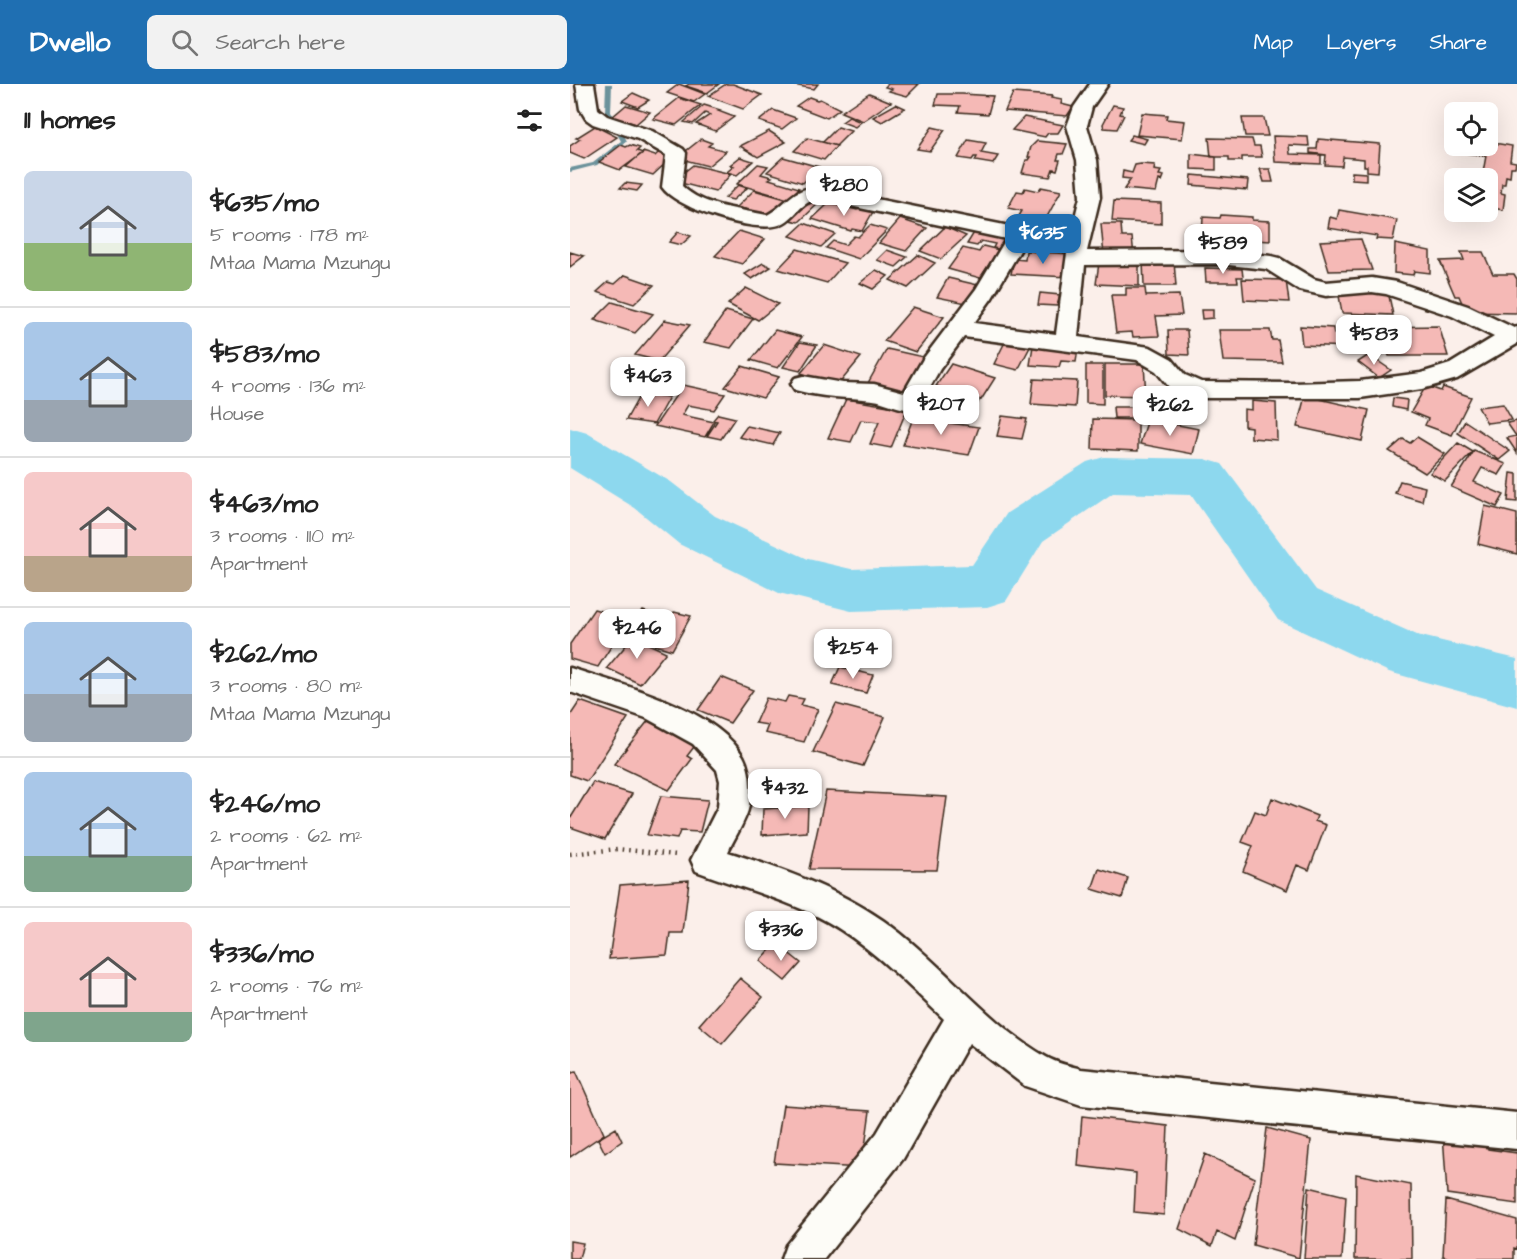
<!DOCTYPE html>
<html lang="en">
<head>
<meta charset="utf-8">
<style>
  :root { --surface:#fff; --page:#f2f2f2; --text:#222; --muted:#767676; --line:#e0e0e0; --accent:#1f6fb2 }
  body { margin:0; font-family:"Architects Daughter",sans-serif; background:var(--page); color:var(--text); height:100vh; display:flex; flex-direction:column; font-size:22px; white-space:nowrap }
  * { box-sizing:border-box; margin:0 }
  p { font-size:20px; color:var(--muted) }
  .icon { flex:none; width:33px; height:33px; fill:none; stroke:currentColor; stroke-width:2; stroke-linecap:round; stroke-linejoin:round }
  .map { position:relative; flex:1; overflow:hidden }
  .sheet { display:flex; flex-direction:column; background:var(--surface); width:570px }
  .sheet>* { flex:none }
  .tools { position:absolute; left:874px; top:18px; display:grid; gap:12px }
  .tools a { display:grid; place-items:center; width:54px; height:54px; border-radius:9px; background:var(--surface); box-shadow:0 6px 24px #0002; font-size:30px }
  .price { position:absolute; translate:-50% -51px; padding:0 14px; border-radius:12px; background:#fff; color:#222; font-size:20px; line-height:39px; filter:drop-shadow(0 2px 3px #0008) }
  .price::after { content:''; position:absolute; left:50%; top:36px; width:18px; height:14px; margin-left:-9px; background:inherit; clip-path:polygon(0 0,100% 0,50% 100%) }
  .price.on { background:var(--accent); color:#fff }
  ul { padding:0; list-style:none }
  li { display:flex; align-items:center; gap:18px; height:150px; padding:0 24px }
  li+li { border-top:2px solid var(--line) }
  li span { display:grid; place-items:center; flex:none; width:168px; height:120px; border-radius:9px; color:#555 }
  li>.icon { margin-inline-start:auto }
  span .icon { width:72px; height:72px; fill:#fffc; stroke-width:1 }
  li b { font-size:26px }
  h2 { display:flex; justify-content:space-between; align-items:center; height:72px; padding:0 24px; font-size:26px }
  header { display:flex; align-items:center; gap:36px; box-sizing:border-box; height:84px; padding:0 30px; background:var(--accent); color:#fff }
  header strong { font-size:28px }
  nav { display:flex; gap:33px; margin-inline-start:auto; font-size:21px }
  .search { width:420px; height:54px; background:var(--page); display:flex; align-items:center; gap:15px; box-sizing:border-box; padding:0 21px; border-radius:9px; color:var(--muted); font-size:22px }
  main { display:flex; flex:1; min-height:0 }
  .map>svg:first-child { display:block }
</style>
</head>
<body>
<header>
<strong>Dwello</strong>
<div class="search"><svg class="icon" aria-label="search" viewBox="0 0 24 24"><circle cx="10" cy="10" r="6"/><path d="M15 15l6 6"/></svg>Search here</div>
<nav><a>Map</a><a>Layers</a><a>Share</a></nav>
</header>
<main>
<section class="sheet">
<h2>11 homes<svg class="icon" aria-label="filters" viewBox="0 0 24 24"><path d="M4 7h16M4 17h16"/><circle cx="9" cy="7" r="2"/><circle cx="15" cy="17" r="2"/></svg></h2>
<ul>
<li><span style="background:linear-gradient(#c9d6e8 60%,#8fb573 0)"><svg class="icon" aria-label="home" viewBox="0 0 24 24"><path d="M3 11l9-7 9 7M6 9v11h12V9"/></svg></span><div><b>$635/mo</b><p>5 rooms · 178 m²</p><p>Mtaa Mama Mzungu</p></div></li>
<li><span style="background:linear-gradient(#a9c7e8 65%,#9aa5b1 0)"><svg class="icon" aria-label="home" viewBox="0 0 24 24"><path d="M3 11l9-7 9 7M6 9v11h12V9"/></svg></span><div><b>$583/mo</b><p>4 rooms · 136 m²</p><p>House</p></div></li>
<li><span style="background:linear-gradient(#f6c9c9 70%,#b9a48a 0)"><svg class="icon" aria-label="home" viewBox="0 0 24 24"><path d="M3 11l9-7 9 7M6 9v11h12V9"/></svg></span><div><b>$463/mo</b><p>3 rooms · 110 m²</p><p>Apartment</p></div></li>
<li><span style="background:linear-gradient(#a9c7e8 60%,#9aa5b1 0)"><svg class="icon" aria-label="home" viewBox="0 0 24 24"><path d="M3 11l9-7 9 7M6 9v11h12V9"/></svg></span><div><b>$262/mo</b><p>3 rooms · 80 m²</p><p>Mtaa Mama Mzungu</p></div></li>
<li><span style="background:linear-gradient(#a9c7e8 70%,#7fa58c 0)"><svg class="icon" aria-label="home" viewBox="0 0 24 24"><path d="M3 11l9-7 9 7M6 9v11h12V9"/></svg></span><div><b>$246/mo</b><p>2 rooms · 62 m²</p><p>Apartment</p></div></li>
<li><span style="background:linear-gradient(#f6c9c9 75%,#7fa58c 0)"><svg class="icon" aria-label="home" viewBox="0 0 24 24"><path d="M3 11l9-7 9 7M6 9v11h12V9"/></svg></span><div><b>$336/mo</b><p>2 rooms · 76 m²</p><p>Apartment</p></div></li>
</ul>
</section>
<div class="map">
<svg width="947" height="1175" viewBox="0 0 947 1175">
  <rect width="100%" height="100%" fill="#fbefea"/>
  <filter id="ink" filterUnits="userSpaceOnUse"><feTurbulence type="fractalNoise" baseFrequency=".0167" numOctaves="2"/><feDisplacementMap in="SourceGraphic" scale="12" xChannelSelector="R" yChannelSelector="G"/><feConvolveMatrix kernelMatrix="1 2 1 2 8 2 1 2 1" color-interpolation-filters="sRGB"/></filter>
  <g filter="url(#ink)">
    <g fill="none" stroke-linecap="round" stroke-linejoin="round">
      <!-- stream -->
      <path fill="#6c929b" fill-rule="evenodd" d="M 36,0 L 42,0 L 41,28 L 57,57 L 27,81 L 0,88 L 0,84 L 23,79 L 51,57 L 35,28 Z"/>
      <!-- river -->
      <path fill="#8dd8ee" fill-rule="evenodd" d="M 0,344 L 17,349 L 101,398 L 145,432 L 238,475 L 281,485 L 402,481 L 437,429 L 517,378 L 534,373 L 635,375 L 652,380 L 746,506 L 847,551 L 947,575 L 947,623 L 819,588 L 708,536 L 621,411 L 543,409 L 473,457 L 436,517 L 417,523 L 281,527 L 209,509 L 109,460 L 65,424 L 0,384 Z"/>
    </g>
    <!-- building -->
    <path fill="#f5b9b6" stroke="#3b2a1e" stroke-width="1.5" d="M 109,0 L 135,10 L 124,18 L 97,9 Z
      M 119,0 L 149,0 L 137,9 L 116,2 Z
      M 156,0 L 163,0 L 192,11 L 173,25 L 138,12 Z
      M 218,0 L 248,0 L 244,5 Z
      M 318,0 L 349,0 L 337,12 L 319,7 L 322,5 L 315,3 Z
      M 63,9 L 79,16 L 68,23 L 52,17 Z
      M 299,9 L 321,18 L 293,37 L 271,28 Z
      M 443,9 L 482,12 L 481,14 L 492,16 L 491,20 L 503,23 L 497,32 L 435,27 Z
      M 368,10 L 392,10 L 423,12 L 418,30 L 388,28 L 390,22 L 365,21 Z
      M 239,13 L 247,16 L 250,15 L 270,25 L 257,34 L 226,22 Z
      M 109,14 L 131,21 L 106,41 L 83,35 Z
      M 326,20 L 335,24 L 312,38 L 303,33 Z
      M 56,21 L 80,28 L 66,40 L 42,33 Z
      M 134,21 L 150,26 L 148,27 L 164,33 L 145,47 L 126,40 L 140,31 L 135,29 L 123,40 L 114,38 Z
      M 543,21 L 553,23 L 550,30 L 554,31 L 547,45 L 534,44 L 533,40 Z
      M 203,26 L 226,34 L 212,45 L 189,37 Z
      M 572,29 L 597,31 L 596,35 L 615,37 L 612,55 L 567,51 Z
      M 279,33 L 291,38 L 285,43 L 272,38 Z
      M 454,33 L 493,41 L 488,49 L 478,49 L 475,53 L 442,46 Z
      M 672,34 L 694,34 L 698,52 L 675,52 Z
      M 25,42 L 47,53 L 14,75 L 0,69 L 0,62 L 10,55 L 6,54 Z
      M 268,43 L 281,47 L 266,62 L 253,58 Z
      M 362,43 L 375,46 L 360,67 L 347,65 Z
      M 199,47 L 216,58 L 188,73 L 170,62 Z
      M 562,51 L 577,55 L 574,60 L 558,56 Z
      M 703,52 L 738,53 L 739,62 L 719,61 L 720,70 L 751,71 L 751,80 L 705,78 Z
      M 884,52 L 885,62 L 918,62 L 918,58 L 942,62 L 940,77 L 946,78 L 945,83 L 941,83 L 940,93 L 936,92 L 935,100 L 932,100 L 931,109 L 935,110 L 933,126 L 918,123 L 918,94 L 893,94 L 893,91 L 912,94 L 916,72 L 881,67 Z
      M 237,54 L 267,62 L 254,76 L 224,67 Z
      M 639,54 L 682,55 L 684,62 L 690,62 L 692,73 L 672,73 L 672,77 L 659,77 L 659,73 L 641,73 Z
      M 131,55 L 142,59 L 138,62 L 156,67 L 138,82 L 107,74 Z
      M 748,55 L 810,60 L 808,88 L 797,87 L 797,82 L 794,82 L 794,75 L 773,73 L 772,82 L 755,81 L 756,71 L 740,69 L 740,65 L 747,65 Z
      M 398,56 L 416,59 L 411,69 L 428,72 L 423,80 L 405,77 L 407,73 L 404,73 L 402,76 L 388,74 Z
      M 467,57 L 497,60 L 493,70 L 489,70 L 487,76 L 490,76 L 487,86 L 483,85 L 480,93 L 452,89 L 456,76 L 459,76 L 461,73 L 458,73 L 461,63 Z
      M 51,61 L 56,63 L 60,61 L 70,64 L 67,67 L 73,69 L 50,86 L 29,78 Z
      M 73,68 L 85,72 L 88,69 L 102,73 L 83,91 L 56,83 Z
      M 621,70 L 646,73 L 646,86 L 621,85 Z
      M 170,73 L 183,77 L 167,91 L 157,88 L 164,82 L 160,81 Z
      M 213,73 L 249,83 L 233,99 L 197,88 Z
      M 188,80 L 198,82 L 191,90 L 202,93 L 199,95 L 229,104 L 218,115 L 167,100 Z
      M 571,80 L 585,81 L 584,86 L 591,87 L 589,91 L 594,92 L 592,97 L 589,96 L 586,108 L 554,105 L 561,95 L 552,94 L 553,87 L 562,89 L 565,81 Z
      M 123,81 L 161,90 L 145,108 L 103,97 Z
      M 690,85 L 700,85 L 703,98 L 694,98 Z
      M 782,88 L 796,89 L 796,96 L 782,95 Z
      M 622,91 L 678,96 L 677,106 L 621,101 Z
      M 55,99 L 72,101 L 67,107 L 50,104 Z
      M 168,101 L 177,104 L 163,116 L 155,114 Z
      M 471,103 L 491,107 L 472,142 L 446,137 L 452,127 L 438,124 L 447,107 L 453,108 L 455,104 L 468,107 Z
      M 184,106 L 219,116 L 203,133 L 167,123 Z
      M 235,114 L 251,117 L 229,138 L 216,135 Z
      M 544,117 L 591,119 L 591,140 L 542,137 Z
      M 259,119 L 287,126 L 290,123 L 304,126 L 292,147 L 282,145 L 281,147 L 242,135 Z
      M 769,126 L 827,136 L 823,156 L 806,155 L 807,152 L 758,144 L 760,133 L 767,135 Z
      M 651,131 L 682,133 L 682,136 L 700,137 L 700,157 L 672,155 L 672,159 L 660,158 L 660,154 L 632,153 L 633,133 L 650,134 Z
      M 330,135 L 357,144 L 336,167 L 309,159 Z
      M 234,139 L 265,150 L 251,163 L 220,152 Z
      M 531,140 L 551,140 L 552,153 L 562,153 L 564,172 L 534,172 Z
      M 300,141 L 317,146 L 289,175 L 256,164 L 263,157 L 275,161 L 284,152 L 288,153 Z
      M 375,143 L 396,152 L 371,175 L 350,167 Z
      M 169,147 L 195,155 L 172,180 L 145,172 Z
      M 405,147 L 442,155 L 436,166 L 423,164 L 425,160 L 411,157 L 407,162 L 397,160 Z
      M 108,148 L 121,152 L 111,161 L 99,158 Z
      M 791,155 L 802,186 L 759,187 L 750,157 Z
      M 825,160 L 860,167 L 860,189 L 844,187 L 843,191 L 824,189 Z
      M 413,162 L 429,166 L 410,194 L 378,185 L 393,164 L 409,168 Z
      M 227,165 L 275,179 L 257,199 L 208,185 Z
      M 317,166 L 337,173 L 326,183 L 307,176 Z
      M 456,167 L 501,170 L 498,193 L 441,190 L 444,175 L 455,176 Z
      M 0,168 L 14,172 L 0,183 Z
      M 891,168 L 913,168 L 923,190 L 944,190 L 947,195 L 947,229 L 896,228 L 889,212 L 885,212 L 870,177 L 894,176 Z
      M 348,171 L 365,179 L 338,204 L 320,196 Z
      M 573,177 L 604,178 L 606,202 L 574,202 Z
      M 569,178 L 569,202 L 526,200 L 529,179 Z
      M 193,179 L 201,183 L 182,195 L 175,190 Z
      M 635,184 L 672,185 L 673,193 L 667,193 L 668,198 L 636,198 Z
      M 306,186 L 318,192 L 303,205 L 290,199 Z
      M 55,191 L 84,201 L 64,220 L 27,208 L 38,198 L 45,200 Z
      M 378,194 L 412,202 L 401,220 L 367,213 Z
      M 672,195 L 716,196 L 719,218 L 674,216 Z
      M 176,204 L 208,220 L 188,236 L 158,220 Z
      M 556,204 L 575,204 L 576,212 L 609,211 L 612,231 L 586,232 L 589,252 L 563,253 L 562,248 L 546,249 L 541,211 L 556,211 Z
      M 768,206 L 818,207 L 823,231 L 772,229 Z
      M 470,209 L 490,211 L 487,222 L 468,221 Z
      M 42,218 L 83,230 L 65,249 L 24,236 Z
      M 343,223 L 374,233 L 346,268 L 314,257 Z
      M 631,226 L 643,226 L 643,234 L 632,235 Z
      M 156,227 L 183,235 L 161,264 L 134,258 Z
      M 95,236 L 120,241 L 89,277 L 65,271 Z
      M 730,242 L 763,244 L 764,250 L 775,251 L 777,263 L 732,261 Z
      M 869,242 L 878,272 L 819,272 L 811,243 Z
      M 205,246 L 232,253 L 208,284 L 181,276 Z
      M 598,246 L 617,246 L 619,271 L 599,270 Z
      M 649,246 L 700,246 L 702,256 L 708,256 L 712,278 L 653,277 Z
      M 230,258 L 247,261 L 230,287 L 213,283 Z
      M 435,258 L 460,263 L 448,286 L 424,280 Z
      M 254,261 L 291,273 L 268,301 L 231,289 Z
      M 463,262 L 508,265 L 506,278 L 491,277 L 489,283 L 460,281 Z
      M 317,265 L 353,273 L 335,307 L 298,299 Z
      M 799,271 L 821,286 L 809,294 L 788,278 Z
      M 381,280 L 425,294 L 411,316 L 366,302 Z
      M 535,280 L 574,280 L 576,312 L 535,311 Z
      M 516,281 L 533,281 L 533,320 L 516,319 Z
      M 172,282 L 209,293 L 193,314 L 155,303 Z
      M 464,295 L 507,297 L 505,323 L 461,320 Z
      M 113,301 L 155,310 L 144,326 L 118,321 L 112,331 L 144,338 L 135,353 L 85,342 Z
      M 856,302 L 871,307 L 873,303 L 901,313 L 882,351 L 855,341 L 858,335 L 841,328 Z
      M 356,306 L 409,317 L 403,330 L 349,319 Z
      M 71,309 L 99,313 L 84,340 L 56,336 Z
      M 735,312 L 799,326 L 792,357 L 727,343 Z
      M 823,314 L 837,316 L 836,326 L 822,323 Z
      M 276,315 L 337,325 L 321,364 L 300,360 L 309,338 L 291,336 L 281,358 L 258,354 Z
      M 682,317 L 706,319 L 707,356 L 681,354 L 681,343 L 674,342 L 674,325 L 682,326 Z
      M 933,320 L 942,336 L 917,339 L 908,323 Z
      M 543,323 L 571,323 L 571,328 L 565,328 L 565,334 L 544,334 Z
      M 148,330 L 165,334 L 151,355 L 137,352 L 147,337 L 143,336 Z
      M 432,332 L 457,335 L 452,355 L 427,352 Z
      M 343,334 L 409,343 L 399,371 L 333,361 Z
      M 523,335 L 568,336 L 568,367 L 522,365 Z
      M 578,335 L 629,345 L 623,370 L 570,360 Z
      M 895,337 L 940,367 L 929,376 L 888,349 Z
      M 947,337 L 947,369 L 937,354 L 946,352 L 937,339 Z
      M 177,342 L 210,349 L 203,361 L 169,353 Z
      M 847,353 L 875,370 L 855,389 L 819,367 L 833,355 L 840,359 Z
      M 888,359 L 903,368 L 875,397 L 860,389 Z
      M 904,367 L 936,380 L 929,391 L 912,384 L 904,398 L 934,411 L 927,423 L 881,403 Z
      M 941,389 L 947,390 L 947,418 L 938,417 Z
      M 830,397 L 855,403 L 852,417 L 825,409 Z
      M 915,422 L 947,430 L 947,470 L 908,460 Z
      M 24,525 L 59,535 L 28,583 L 0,575 L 0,560 Z
      M 73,527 L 91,533 L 76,555 L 57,548 Z
      M 104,528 L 121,532 L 102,566 L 85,561 Z
      M 63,553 L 96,568 L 70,600 L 37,584 Z
      M 270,583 L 303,591 L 296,609 L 262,601 Z
      M 151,593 L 183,606 L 160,639 L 128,626 Z
      M 218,612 L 234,615 L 231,621 L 248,625 L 234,658 L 195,649 L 198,641 L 185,639 L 196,614 L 215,618 Z
      M 10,617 L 58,634 L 17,697 L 0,691 L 0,632 Z
      M 266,620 L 315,633 L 293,682 L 243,668 Z
      M 78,637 L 127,659 L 117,672 L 122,675 L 99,706 L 44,680 Z
      M 23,698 L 62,710 L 35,755 L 0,743 L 0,735 Z
      M 256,707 L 377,713 L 367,786 L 239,785 Z
      M 91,712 L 138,716 L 130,748 L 110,747 L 107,755 L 77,751 Z
      M 702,714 L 747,732 L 745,737 L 756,741 L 739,786 L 727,781 L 717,806 L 673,787 L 683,762 L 672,758 L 685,727 L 696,731 Z
      M 238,722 L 237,748 L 192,751 L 193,725 Z
      M 529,785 L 558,794 L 552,814 L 522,805 Z
      M 119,796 L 113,849 L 100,849 L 97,871 L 39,875 L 50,801 Z
      M 206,859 L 231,879 L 215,897 L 190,877 Z
      M 170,894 L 193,913 L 152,960 L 129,941 Z
      M 6,987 L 34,1050 L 0,1073 L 0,990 Z
      M 213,1021 L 300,1027 L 292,1084 L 204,1079 Z
      M 512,1032 L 598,1042 L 594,1131 L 564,1128 L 566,1089 L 508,1082 Z
      M 46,1044 L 52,1057 L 35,1069 L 28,1055 Z
      M 697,1044 L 741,1056 L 729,1174 L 683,1161 Z
      M 873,1050 L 917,1057 L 918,1065 L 947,1069 L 947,1120 L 877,1110 Z
      M 635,1070 L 685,1094 L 665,1157 L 647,1148 L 642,1162 L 609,1145 Z
      M 786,1090 L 841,1101 L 842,1175 L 785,1175 Z
      M 739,1103 L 776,1112 L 772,1175 L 734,1175 Z
      M 876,1116 L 947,1136 L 947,1165 L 944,1164 L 944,1175 L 882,1175 L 873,1172 Z
      M 0,1157 L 13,1159 L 9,1175 L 0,1175 Z"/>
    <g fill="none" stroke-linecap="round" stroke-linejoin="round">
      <!-- minor casing -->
      <g stroke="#3b2a1e" stroke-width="5">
        <path id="minor" d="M 6,0 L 24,0 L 28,25 L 37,32 L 82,47 L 113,65 L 116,69 L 112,102 C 133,123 170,125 197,131 C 219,120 221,102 252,104 L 449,144 L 501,149 L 510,113 L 507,76 L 497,42 L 504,23 L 520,0 L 538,0 L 522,23 L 517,42 L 527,76 L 530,113 L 517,167 L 649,166 L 701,172 L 709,174 L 744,195 L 756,198 L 802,194 L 827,198 L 898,222 L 944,244 L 947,243 L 947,260 L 887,295 L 852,305 L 790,314 L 629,314 L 599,303 L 586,287 L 567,276 L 394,253 L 370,285 L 348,324 C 333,329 319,318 303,316 C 276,313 253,314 225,306 L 221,300 L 225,294 L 233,292 L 273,299 L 304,300 L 334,308 L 353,275 L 406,205 L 436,155 L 252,116 C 231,114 227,135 209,141 C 184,149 107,125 92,103 L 96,71 L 68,55 L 23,40 L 16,35 L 10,25 ZM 455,158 L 498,162 L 486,250 L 404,239 L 422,214 ZM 649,180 L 696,185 L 729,206 L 756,212 L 802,208 L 816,210 L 882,232 L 924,253 L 880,280 L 851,289 L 790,297 L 723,299 L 631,298 L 615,291 L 602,275 L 580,263 L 508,253 L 515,181 Z
          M 0,584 C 50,600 145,624 173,672 C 181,687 181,706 179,722 C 176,737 164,754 158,768 C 218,787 280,809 330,849 C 380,889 421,941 476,973 C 486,979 500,982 511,985 L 947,1029 L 947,1065 L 511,1021 L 455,1002 L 399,959 L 333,1075 L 254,1175 L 211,1175 L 216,1161 L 307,1049 L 374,935 C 338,901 302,863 258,838 C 217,815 170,804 126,787 L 121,776 L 148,723 L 150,697 L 147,686 L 123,660 L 76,634 L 0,608 Z"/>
      </g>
      <!-- path -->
      <path stroke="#3b2a1e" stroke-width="4.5" stroke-dasharray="1.5 5" stroke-linecap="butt" d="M 0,770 L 47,765 L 107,771"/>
      <!-- minor -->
      <use href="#minor" fill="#fdfcf7" fill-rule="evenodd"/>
    </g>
  </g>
</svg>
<div class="tools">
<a><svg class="icon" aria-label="locate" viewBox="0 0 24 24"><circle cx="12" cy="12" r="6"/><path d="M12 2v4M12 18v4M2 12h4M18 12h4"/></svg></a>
<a><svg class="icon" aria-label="layers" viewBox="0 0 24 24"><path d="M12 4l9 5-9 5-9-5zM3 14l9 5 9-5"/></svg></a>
</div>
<b class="price" style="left:274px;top:133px">$280</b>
<b class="price on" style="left:473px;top:181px">$635</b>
<b class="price" style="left:653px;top:191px">$589</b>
<b class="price" style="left:804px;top:282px">$583</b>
<b class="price" style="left:78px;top:324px">$463</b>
<b class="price" style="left:371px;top:352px">$207</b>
<b class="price" style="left:600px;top:353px">$262</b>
<b class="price" style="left:67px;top:576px">$246</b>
<b class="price" style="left:283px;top:596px">$254</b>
<b class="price" style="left:215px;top:736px">$432</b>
<b class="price" style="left:211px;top:878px">$336</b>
</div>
</main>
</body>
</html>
